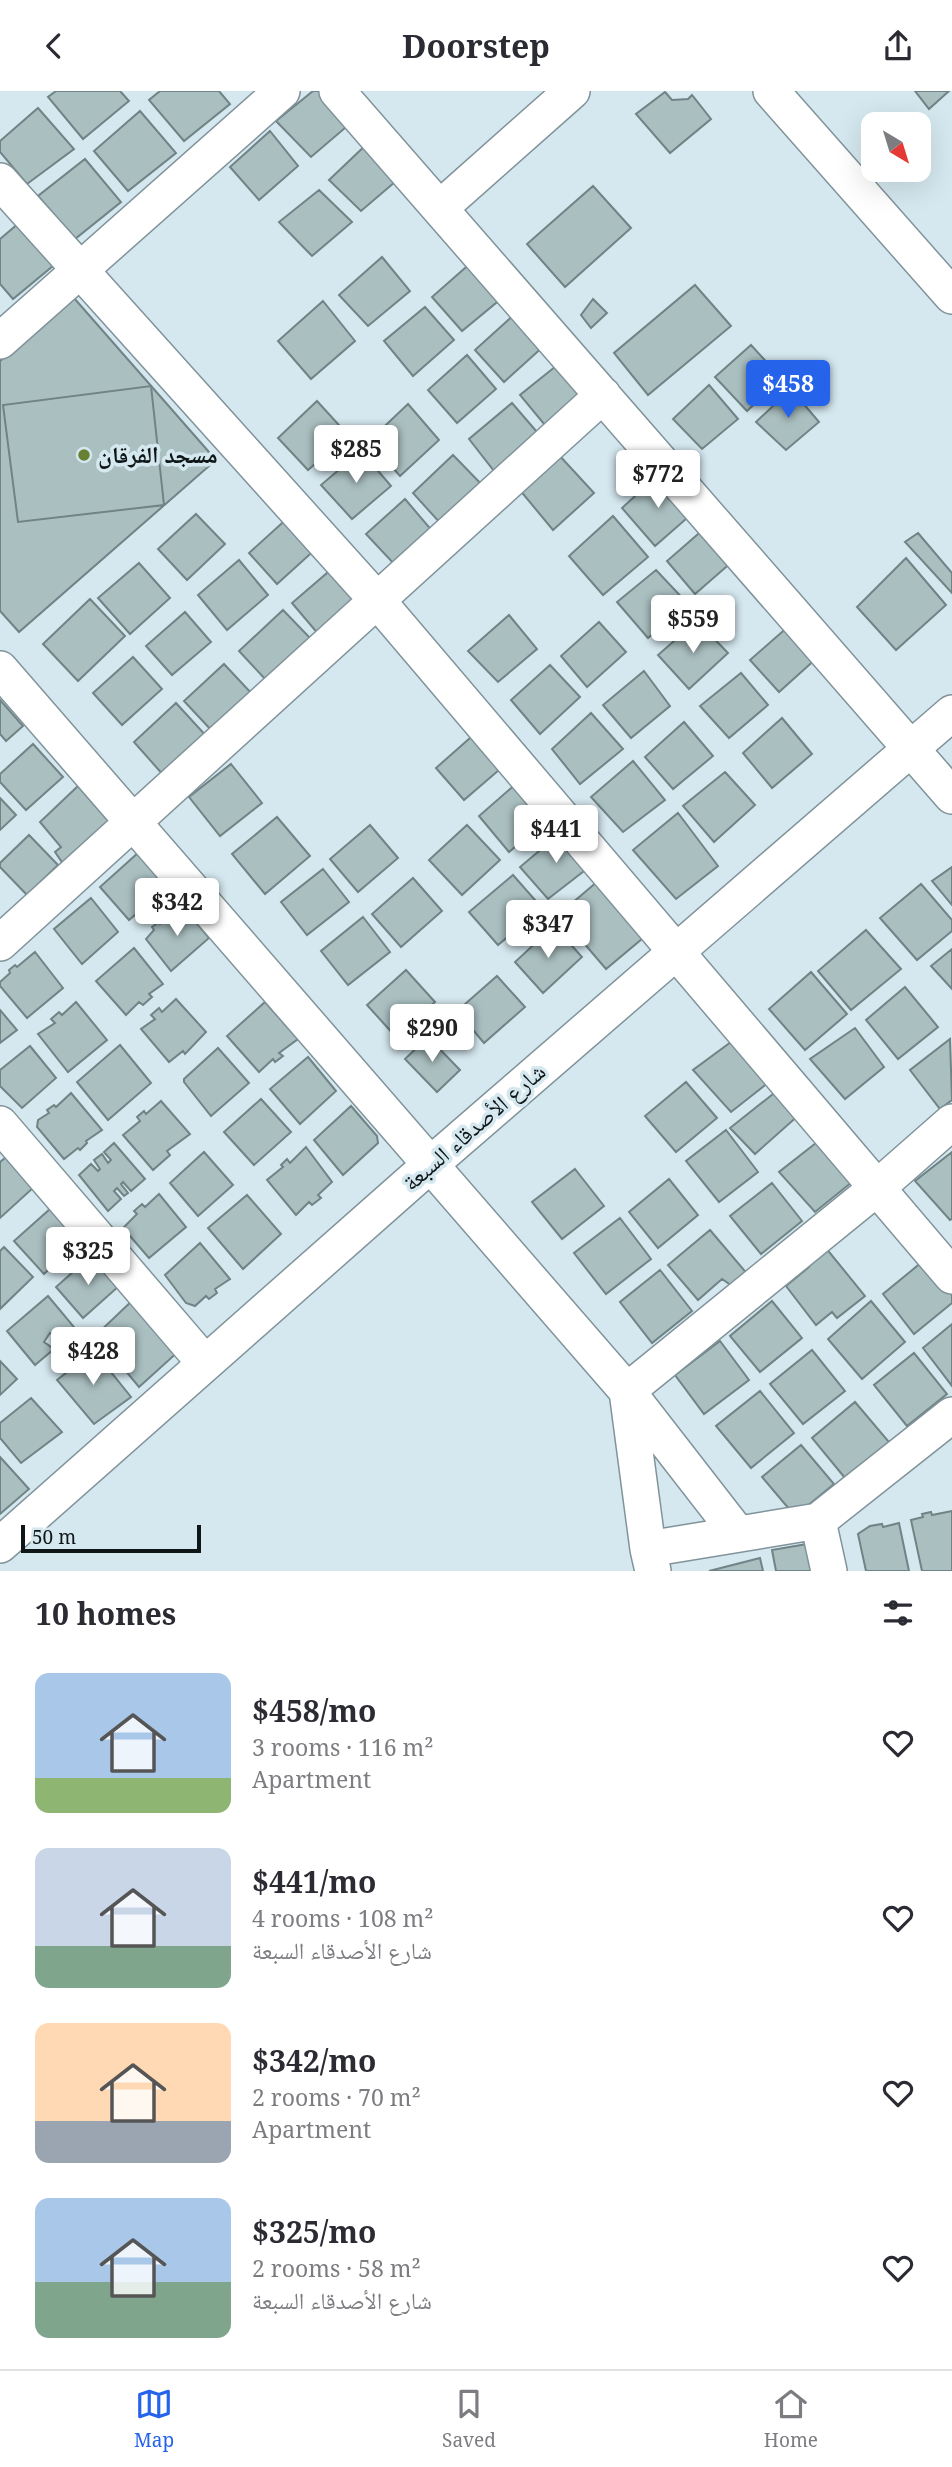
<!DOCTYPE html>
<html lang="en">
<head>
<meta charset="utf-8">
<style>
  :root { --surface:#fff; --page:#f7f7f7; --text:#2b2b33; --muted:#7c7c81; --line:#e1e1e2; --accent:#2563eb }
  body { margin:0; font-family:"Noto Serif","Noto Naskh Arabic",serif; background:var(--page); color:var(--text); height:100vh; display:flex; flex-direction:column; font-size:26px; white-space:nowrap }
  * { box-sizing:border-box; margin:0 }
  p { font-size:23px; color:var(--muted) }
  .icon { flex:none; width:38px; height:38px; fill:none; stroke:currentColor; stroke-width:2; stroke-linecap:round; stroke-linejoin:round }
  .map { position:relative; height:1480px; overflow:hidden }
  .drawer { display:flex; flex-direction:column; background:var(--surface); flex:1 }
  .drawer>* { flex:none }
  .needle { width:46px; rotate:142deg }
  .buttons { position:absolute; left:861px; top:21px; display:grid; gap:14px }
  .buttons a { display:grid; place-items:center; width:70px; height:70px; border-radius:14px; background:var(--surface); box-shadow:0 7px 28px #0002; font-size:35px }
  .scale { position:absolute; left:21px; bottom:18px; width:180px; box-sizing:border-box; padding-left:7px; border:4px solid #0f1618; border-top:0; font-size:19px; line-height:24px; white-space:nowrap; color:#0f1618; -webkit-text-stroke:5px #d5e8ef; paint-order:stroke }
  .price { position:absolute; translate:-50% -60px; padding:0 16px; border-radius:7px; background:#fff; color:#222; font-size:23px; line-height:46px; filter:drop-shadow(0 2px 4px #0008) }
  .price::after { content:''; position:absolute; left:50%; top:42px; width:21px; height:16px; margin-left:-10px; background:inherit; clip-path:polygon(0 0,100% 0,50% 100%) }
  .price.active { background:var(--accent); color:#fff }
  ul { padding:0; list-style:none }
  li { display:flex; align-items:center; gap:21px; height:175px; padding:0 35px }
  li span { display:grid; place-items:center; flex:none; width:196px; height:140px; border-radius:14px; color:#555 }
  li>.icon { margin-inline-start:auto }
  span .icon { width:84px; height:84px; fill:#fffc; stroke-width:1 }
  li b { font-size:30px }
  h2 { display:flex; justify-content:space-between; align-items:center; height:84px; padding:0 35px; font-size:30px }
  header { display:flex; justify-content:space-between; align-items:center; height:91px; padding:0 35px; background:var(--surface); font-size:32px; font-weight:700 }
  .tab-bar { display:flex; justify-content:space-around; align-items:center; height:98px; border-top:2px solid var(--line); background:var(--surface); font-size:19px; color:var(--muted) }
  .tab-bar a { display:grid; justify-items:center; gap:4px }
  .tab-bar .active { color:var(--accent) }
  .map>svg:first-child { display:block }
</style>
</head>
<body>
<header><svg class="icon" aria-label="back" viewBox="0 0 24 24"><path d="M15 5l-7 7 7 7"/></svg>Doorstep<svg class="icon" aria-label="share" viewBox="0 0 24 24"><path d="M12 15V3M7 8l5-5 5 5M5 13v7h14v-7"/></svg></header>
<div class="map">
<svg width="952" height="1480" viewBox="0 0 952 1480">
  <rect width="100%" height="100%" fill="#d5e8ef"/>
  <!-- building -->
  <path fill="#aabfc0" stroke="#708385" stroke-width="2" d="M 56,0 L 120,0 L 129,10 L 83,48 L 48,6 Z
    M 160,0 L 219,0 L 230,13 L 184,50 L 149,9 Z
    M 313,0 L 324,0 L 352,31 L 311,66 L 276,30 Z
    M 915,0 L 949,0 L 929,18 Z
    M 665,1 L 672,9 L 688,8 L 692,4 L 711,28 L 670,62 L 636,23 Z
    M 38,17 L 74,58 L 27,93 L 0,61 L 0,50 Z
    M 140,20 L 176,62 L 128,100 L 94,60 Z
    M 270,40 L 298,75 L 259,109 L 230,76 Z
    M 369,51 L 402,85 L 361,120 L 329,89 Z
    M 85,68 L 121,111 L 75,148 L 38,105 Z
    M 593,95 L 631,137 L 565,196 L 527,153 Z
    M 319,99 L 352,131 L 312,165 L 279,131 Z
    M 19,132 L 54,174 L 13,208 L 0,193 L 0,148 Z
    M 382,166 L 410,200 L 368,235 L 339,204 Z
    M 473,170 L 502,207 L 462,240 L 432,206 Z
    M 695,194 L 731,235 L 648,304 L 614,262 Z
    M 74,207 L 216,369 L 19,541 L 0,520 L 0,270 Z
    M 593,208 L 607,222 L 591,237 L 581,224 Z
    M 323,210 L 355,250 L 311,288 L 278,250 Z
    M 425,216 L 454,249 L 413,285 L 384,250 Z
    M 516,222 L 545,254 L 504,291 L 475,259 Z
    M 751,254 L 782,288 L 747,320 L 715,286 Z
    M 467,264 L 496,298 L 457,332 L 428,299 Z
    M 561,271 L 596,310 L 554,345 L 520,304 Z
    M 709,294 L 738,328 L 702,358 L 673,328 Z
    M 151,295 L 164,414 L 18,431 L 3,314 Z
    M 791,298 L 819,331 L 786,359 L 756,331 Z
    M 317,310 L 348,344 L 308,379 L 278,347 Z
    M 512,312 L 543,348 L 498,385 L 469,348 Z
    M 408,313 L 439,349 L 400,385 L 369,350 Z
    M 361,360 L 391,395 L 352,428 L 321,394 Z
    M 558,363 L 594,402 L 553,439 L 519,398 Z
    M 453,364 L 486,398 L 441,433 L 413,402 Z
    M 660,382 L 694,421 L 655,455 L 622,417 Z
    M 405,408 L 434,442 L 395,474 L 366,443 Z
    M 196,423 L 225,453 L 187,489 L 158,458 Z
    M 291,424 L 319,455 L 277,493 L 249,462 Z
    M 613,425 L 648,466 L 603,504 L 569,465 Z
    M 705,437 L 733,470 L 695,503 L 667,470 Z
    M 918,442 L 952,482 L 952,502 L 905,451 Z
    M 906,467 L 946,514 L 896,559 L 857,516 Z
    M 239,469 L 268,504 L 227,539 L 198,504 Z
    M 139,472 L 170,507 L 130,543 L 98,507 Z
    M 334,476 L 363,509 L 320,545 L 292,512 Z
    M 656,479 L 688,513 L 648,547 L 617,511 Z
    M 90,508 L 125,545 L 78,590 L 43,553 Z
    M 283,519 L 310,547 L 266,589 L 239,560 Z
    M 185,521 L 211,551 L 172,584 L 146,555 Z
    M 509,524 L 537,558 L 498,591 L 468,560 Z
    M 697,530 L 728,562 L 689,598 L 658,564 Z
    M 599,531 L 626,561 L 587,596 L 561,565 Z
    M 789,535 L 818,566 L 779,601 L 750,569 Z
    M 133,566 L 162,598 L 122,634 L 93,602 Z
    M 224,573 L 253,604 L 213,641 L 184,610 Z
    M 550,574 L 580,606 L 540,643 L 511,609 Z
    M 644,580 L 670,615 L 631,647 L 603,614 Z
    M 741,582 L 768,614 L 729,647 L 700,615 Z
    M 0,609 L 23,635 L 6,650 L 0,643 Z
    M 176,612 L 208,647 L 165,686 L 134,651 Z
    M 591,622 L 623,658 L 580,693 L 552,658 Z
    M 782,627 L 812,663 L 772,697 L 743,662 Z
    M 684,631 L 713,665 L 673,698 L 645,666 Z
    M 478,640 L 506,673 L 464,709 L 436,677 Z
    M 33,653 L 63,686 L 26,719 L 0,691 L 0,683 Z
    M 633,670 L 665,709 L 623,741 L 591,706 Z
    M 231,673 L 262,712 L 220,745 L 189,706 Z
    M 725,681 L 755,714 L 714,751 L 683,715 Z
    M 518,691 L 549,727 L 509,761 L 479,725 Z
    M 78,695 L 113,735 L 66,777 L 55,761 L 61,756 L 40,731 Z
    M 0,707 L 16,724 L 0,739 Z
    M 678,722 L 718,775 L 676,808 L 633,759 Z
    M 277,726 L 310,765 L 265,803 L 232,763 Z
    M 370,734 L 398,767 L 358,801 L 330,768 Z
    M 467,734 L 500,769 L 462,804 L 429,769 Z
    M 564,739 L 593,773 L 548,808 L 520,776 Z
    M 29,744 L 58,774 L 27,804 L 0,776 L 0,772 Z
    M 139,761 L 168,796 L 129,829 L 100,796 Z
    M 952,776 L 952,814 L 932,790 Z
    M 323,778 L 349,811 L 307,844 L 281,811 Z
    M 513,784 L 542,817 L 498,854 L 469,821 Z
    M 604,785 L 649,842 L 606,878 L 559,823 Z
    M 413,787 L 442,820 L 401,856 L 372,823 Z
    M 921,793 L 952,829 L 952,840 L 917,869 L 880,827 Z
    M 91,807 L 118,841 L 82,873 L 54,838 Z
    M 182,814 L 209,847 L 171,880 L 146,848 L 154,839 L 152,836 L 159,831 L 160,833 Z
    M 363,826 L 390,861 L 348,894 L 321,860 Z
    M 554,835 L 582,866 L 543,902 L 515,871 Z
    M 866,839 L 901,878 L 851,919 L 818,880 Z
    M 134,857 L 163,893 L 149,903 L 152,906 L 143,914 L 139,911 L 126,924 L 96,890 Z
    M 952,858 L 952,898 L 931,875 Z
    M 35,861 L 63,897 L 27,927 L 0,895 L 0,891 L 10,882 L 9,879 L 15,874 L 17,876 Z
    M 406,879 L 435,911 L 396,946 L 367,914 Z
    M 811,881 L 847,923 L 805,959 L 769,918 Z
    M 497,885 L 525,916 L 484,952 L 457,920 Z
    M 905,896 L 938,936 L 898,968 L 866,929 Z
    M 176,908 L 206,941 L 185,963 L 183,960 L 169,971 L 141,938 L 155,928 L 151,924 L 159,917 L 162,921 Z
    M 76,911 L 107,949 L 68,981 L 38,943 L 55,932 L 51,928 L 59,921 L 62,924 Z
    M 265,911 L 298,948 L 279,962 L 283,965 L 275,971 L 273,968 L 259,981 L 227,945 Z
    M 0,919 L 17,939 L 0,952 Z
    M 855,937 L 884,976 L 845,1008 L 810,968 Z
    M 428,946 L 460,979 L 437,1001 L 405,968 Z
    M 735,948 L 774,987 L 731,1021 L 693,979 Z
    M 950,948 L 952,1009 L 940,1018 L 910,979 Z
    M 120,954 L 151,992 L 108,1029 L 77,991 Z
    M 30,955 L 56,987 L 22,1017 L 0,995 L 0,979 Z
    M 218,957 L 249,992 L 211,1025 L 184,991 L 184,988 Z
    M 308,966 L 336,1000 L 300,1033 L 270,998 Z
    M 686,991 L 717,1027 L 676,1061 L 645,1025 Z
    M 778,999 L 800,1023 L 755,1063 L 730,1037 Z
    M 71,1002 L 102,1039 L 86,1050 L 87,1052 L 80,1059 L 78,1057 L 64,1068 L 37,1036 L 38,1029 L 49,1022 L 47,1019 L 54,1014 L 56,1016 Z
    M 261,1008 L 291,1041 L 254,1074 L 224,1041 Z
    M 161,1010 L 190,1043 L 167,1060 L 170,1064 L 153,1079 L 123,1044 L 140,1030 L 137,1026 L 144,1020 L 146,1023 Z
    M 351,1015 L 377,1045 L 378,1052 L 343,1084 L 314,1049 Z
    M 726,1039 L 758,1081 L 719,1111 L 686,1070 Z
    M 821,1048 L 857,1087 L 815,1121 L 779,1081 Z
    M 114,1052 L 145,1088 L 131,1100 L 123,1091 L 121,1093 L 128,1102 L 124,1105 L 117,1097 L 114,1100 L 121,1108 L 108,1120 L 79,1084 L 91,1073 L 98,1080 L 100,1078 L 94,1069 L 102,1063 L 108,1072 L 111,1069 L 104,1061 Z
    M 306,1056 L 332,1091 L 318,1104 L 321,1107 L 312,1114 L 309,1111 L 296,1124 L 267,1089 L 283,1076 L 281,1074 L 287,1068 L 290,1072 Z
    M 204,1061 L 233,1094 L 198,1125 L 170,1092 Z
    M 952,1061 L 952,1128 L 950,1129 L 915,1090 Z
    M 6,1066 L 34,1096 L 0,1127 L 0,1071 Z
    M 575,1078 L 604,1115 L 562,1148 L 532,1111 Z
    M 669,1088 L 698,1124 L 658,1157 L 629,1121 Z
    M 772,1092 L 802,1130 L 761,1163 L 730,1125 Z
    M 159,1103 L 186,1136 L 149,1167 L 123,1137 L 137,1123 L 134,1120 L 142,1113 L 145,1116 Z
    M 247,1104 L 281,1143 L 243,1178 L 208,1137 Z
    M 50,1118 L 81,1151 L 71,1161 L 60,1149 L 53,1156 L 62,1166 L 44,1183 L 14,1150 Z
    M 620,1127 L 651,1168 L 606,1203 L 574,1162 Z
    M 710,1139 L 749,1185 L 735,1197 L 722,1188 L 698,1209 L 668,1174 Z
    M 821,1151 L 865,1205 L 837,1227 L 832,1221 L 816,1234 L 786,1195 L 809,1176 L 801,1167 Z
    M 200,1152 L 230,1188 L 215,1198 L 217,1202 L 209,1208 L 206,1205 L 195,1215 L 186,1212 L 165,1184 Z
    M 4,1156 L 33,1186 L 0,1218 L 0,1160 Z
    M 92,1164 L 119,1195 L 83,1227 L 56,1196 Z
    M 922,1171 L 952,1204 L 952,1212 L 914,1243 L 883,1203 Z
    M 660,1179 L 692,1220 L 652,1252 L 620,1211 Z
    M 48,1205 L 74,1236 L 59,1248 L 50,1242 L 44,1251 L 54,1258 L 35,1274 L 7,1240 Z
    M 136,1206 L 180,1259 L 139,1296 L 96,1244 Z
    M 772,1210 L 802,1247 L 760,1281 L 730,1245 Z
    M 871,1210 L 905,1251 L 862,1288 L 828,1248 Z
    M 952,1233 L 952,1295 L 923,1257 Z
    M 720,1250 L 749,1289 L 704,1323 L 675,1284 Z
    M 812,1259 L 845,1300 L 803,1333 L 770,1293 Z
    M 102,1262 L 103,1271 L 131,1306 L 94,1333 L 57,1289 L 71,1278 L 71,1266 Z
    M 914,1262 L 947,1303 L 907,1335 L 874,1294 Z
    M 0,1270 L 17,1288 L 0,1304 Z
    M 760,1300 L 794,1342 L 751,1377 L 716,1335 Z
    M 31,1307 L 62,1341 L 21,1372 L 0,1347 L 0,1332 Z
    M 855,1311 L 889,1351 L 845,1387 L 812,1347 Z
    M 801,1354 L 834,1393 L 795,1425 L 762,1386 Z
    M 0,1366 L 29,1398 L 0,1423 Z
    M 952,1420 L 952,1480 L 922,1480 L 911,1429 L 923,1426 L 922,1423 L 931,1421 L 932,1424 Z
    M 899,1432 L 909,1480 L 866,1480 L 858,1443 L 870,1435 L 882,1433 L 883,1436 Z
    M 813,1452 L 819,1480 L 776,1480 L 772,1459 Z
    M 760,1467 L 763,1480 L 709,1480 Z"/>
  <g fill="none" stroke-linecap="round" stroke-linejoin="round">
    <!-- minor casing -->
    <g stroke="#81939a" stroke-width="38">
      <path id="minor" d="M 337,0 L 952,705
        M 771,0 L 952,205
        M 0,90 L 376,508 L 952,1185
        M 440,117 L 572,0
        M 0,250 L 282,0
        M 0,578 L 627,1300 L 738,1443
        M 0,852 L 603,304
        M 0,1033 L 204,1271
        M 818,1430 L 829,1480
        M 0,1454 L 431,1073 L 952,622
        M 648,1458 L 818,1430 L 952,1324
        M 653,1480 L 648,1458 L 627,1300 L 878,1096 L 952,1031"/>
    </g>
    <!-- minor -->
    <use href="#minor" stroke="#fff" stroke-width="35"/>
  </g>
  <!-- markers -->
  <circle fill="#688033" stroke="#d5e8ef" stroke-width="2.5" cx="84" cy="364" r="7"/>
  <g text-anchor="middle" stroke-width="7" stroke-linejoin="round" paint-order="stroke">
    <!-- poi labels -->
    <g font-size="23" font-weight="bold" fill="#0f1618" stroke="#d5e8ef" text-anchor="start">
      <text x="98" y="372">مسجد الفرقان</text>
    </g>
    <!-- street labels -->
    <g font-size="23" fill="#0f1618" stroke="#d5e8ef">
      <text transform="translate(474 1036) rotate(-41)" y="8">شارع الأصدقاء السبعة</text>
    </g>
  </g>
</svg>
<div class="buttons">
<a><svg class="needle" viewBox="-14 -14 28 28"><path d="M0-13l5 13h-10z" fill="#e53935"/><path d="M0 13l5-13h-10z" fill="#7c7c81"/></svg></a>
</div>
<div class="scale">50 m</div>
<b class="price active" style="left:788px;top:329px">$458</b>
<b class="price" style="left:356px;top:394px">$285</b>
<b class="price" style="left:658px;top:419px">$772</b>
<b class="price" style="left:693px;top:564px">$559</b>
<b class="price" style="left:556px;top:774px">$441</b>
<b class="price" style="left:177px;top:847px">$342</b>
<b class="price" style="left:548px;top:869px">$347</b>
<b class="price" style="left:432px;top:973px">$290</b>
<b class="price" style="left:88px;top:1196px">$325</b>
<b class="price" style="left:93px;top:1296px">$428</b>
</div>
<section class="drawer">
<h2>10 homes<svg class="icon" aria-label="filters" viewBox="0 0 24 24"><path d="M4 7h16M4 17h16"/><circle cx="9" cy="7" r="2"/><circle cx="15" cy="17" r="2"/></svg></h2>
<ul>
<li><span style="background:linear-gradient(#a9c7e8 75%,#8fb573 0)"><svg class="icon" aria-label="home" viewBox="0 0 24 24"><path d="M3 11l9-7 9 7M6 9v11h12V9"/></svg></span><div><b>$458/mo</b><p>3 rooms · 116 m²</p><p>Apartment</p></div><svg class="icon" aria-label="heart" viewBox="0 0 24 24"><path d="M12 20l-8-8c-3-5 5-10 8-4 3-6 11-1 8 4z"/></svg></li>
<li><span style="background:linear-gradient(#c9d6e8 70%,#7fa58c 0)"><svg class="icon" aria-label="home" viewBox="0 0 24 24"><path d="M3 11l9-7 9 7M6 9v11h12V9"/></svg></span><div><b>$441/mo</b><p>4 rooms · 108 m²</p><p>شارع الأصدقاء السبعة</p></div><svg class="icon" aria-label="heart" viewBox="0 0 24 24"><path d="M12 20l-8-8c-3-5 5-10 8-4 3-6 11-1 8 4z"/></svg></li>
<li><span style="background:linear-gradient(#ffd9b3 70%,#9aa5b1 0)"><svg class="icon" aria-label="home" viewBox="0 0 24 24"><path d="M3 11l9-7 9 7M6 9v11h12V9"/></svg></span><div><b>$342/mo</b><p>2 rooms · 70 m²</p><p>Apartment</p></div><svg class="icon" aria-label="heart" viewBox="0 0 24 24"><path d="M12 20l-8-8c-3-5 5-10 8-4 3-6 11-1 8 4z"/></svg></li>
<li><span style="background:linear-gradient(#a9c7e8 60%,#7fa58c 0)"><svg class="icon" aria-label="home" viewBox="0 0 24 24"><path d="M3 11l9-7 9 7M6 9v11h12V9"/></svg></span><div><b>$325/mo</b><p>2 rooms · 58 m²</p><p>شارع الأصدقاء السبعة</p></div><svg class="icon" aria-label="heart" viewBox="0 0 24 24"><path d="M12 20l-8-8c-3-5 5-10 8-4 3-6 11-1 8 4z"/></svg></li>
</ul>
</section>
<nav class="tab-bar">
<a class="active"><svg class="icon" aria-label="map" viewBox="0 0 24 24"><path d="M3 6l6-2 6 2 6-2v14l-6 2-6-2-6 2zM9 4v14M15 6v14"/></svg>Map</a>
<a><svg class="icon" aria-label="saved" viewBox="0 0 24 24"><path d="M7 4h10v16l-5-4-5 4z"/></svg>Saved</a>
<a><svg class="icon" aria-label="home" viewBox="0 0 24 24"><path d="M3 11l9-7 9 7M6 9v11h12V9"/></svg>Home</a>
</nav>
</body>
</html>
